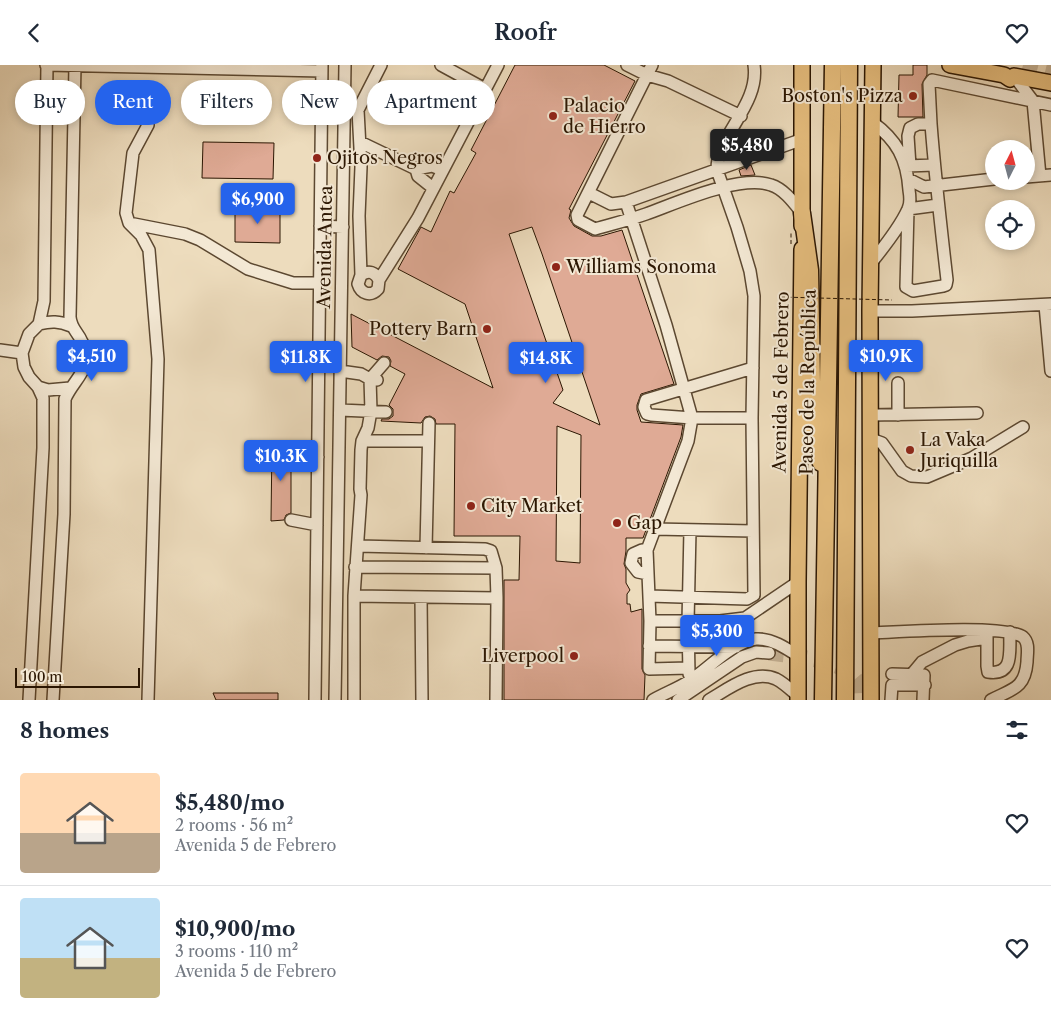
<!DOCTYPE html>
<html lang="en">
<head>
<meta charset="utf-8">
<style>
  :root { --surface:#fff; --page:#f2f2f3; --text:#1f2937; --muted:#747a83; --line:#e0e1e3; --accent:#2563eb }
  body { margin:0; font-family:"Libre Caslon Text",serif; background:var(--page); color:var(--text); height:100vh; display:flex; flex-direction:column; font-size:19px; white-space:nowrap }
  * { box-sizing:border-box; margin:0 }
  p { font-size:16px; color:var(--muted) }
  .icon { flex:none; width:28px; height:28px; fill:none; stroke:currentColor; stroke-width:2; stroke-linecap:round; stroke-linejoin:round }
  .map { position:relative; height:635px; overflow:hidden }
  .panel { display:flex; flex-direction:column; background:var(--surface); flex:1 }
  .panel>* { flex:none }
  .guide { position:absolute; left:15px; top:15px; width:500px; height:45px; display:flex; gap:10px }
  .needle { width:32px; rotate:6deg }
  .controls { position:absolute; left:985px; top:75px; display:grid; gap:10px }
  .controls a { display:grid; place-items:center; width:50px; height:50px; border-radius:50%; background:var(--surface); box-shadow:0 2px 8px #0003; font-size:25px }
  .scale { position:absolute; left:15px; bottom:12px; width:125px; box-sizing:border-box; padding-left:5px; border:2px solid #2b1602; border-top:0; font-size:14px; line-height:18px; white-space:nowrap; color:#2b1602; -webkit-text-stroke:4px #f3e8d4; paint-order:stroke }
  .price { position:absolute; translate:-50% -42px; padding:0 11px; border-radius:5px; background:var(--accent); color:#fff; font-size:16px; line-height:32px; filter:drop-shadow(0 1px 2px #0008) }
  .price::after { content:''; position:absolute; left:50%; top:30px; width:15px; height:11px; margin-left:-8px; background:inherit; clip-path:polygon(0 0,100% 0,50% 100%) }
  .price.on { background:#222; color:#fff }
  ul { padding:0; list-style:none }
  li { display:flex; align-items:center; gap:15px; height:125px; padding:0 20px }
  li+li { border-top:1px solid var(--line) }
  li span { display:grid; place-items:center; flex:none; width:140px; height:100px; border-radius:5px; color:#555 }
  li>.icon { margin-inline-start:auto }
  span .icon { width:60px; height:60px; fill:#fffc; stroke-width:1 }
  li b { font-size:21px }
  h2 { display:flex; justify-content:space-between; align-items:center; height:60px; padding:0 20px; font-size:21px }
  .pill { padding:0 18px; border-radius:22px; background:var(--surface); box-shadow:0 2px 8px #0003; font-size:18px; line-height:45px }
  .pill.on { background:var(--accent); color:#fff }
  header { display:flex; justify-content:space-between; align-items:center; height:65px; padding:0 20px; background:var(--surface); font-size:22px; font-weight:600 }
  .map>svg:first-child { display:block }
</style>
</head>
<body>
<header><svg class="icon" aria-label="back" viewBox="0 0 24 24"><path d="M15 5l-7 7 7 7"/></svg>Roofr<svg class="icon" aria-label="heart" viewBox="0 0 24 24"><path d="M12 20l-8-8c-3-5 5-10 8-4 3-6 11-1 8 4z"/></svg></header>
<div class="map">
<svg width="1051" height="635" viewBox="0 0 1051 635">
  <rect width="100%" height="100%" fill="#eddcbd"/>
  <filter id="stains"><feTurbulence type="fractalNoise" baseFrequency=".004" numOctaves="4"/><feColorMatrix values="0 0 0 0 .2 0 0 0 0 .09 0 0 0 0 .02 0 0 0 .5 -.17"/></filter>
  <radialGradient id="worn" r=".72"><stop offset=".6" stop-color="#630" stop-opacity="0"/><stop offset="1" stop-color="#630" stop-opacity=".3"/></radialGradient>
  <!-- building -->
  <path fill="#dfaa95" stroke="#2b1602" fill-rule="evenodd" d="M 515,0 L 604,0 L 635,16 L 569,144 L 571,145 L 569,153 L 574,161 L 592,171 L 601,171 L 622,165 L 674,319 L 641,329 L 637,340 L 637,345 L 641,357 L 683,360 L 681,372 L 643,473 L 626,473 L 626,486 L 624,499 L 626,504 L 626,518 L 630,525 L 627,529 L 627,539 L 630,539 L 631,547 L 642,544 L 642,604 L 645,610 L 644,635 L 504,635 L 504,515 L 519,515 L 520,471 L 454,471 L 455,359 L 436,359 L 435,354 L 430,351 L 425,352 L 421,358 L 381,356 L 382,354 L 389,354 L 393,351 L 393,344 L 389,340 L 405,309 L 390,301 L 391,296 L 389,292 L 382,291 L 377,295 L 352,282 L 351,249 L 493,323 L 465,239 L 398,204 L 421,162 L 431,167 L 450,126 L 454,128 L 476,88 L 471,85 ZM 532,162 L 542,189 L 600,360 L 553,338 L 563,325 L 509,169 ZM 557,361 L 581,370 L 580,498 L 556,496 Z
    M 913,0 L 927,0 L 927,10 L 922,19 L 923,52 L 898,52 L 899,10 L 913,10 Z
    M 203,77 L 274,78 L 273,114 L 202,113 Z
    M 751,100 L 755,110 L 741,111 L 739,105 Z
    M 235,143 L 280,144 L 280,178 L 235,177 Z
    M 272,378 L 291,378 L 291,385 L 287,387 L 284,393 L 285,397 L 291,400 L 291,448 L 286,450 L 284,455 L 271,456 Z
    M 213,628 L 278,628 L 278,635 L 216,635 Z"/>
  <g fill="none" stroke-linecap="round" stroke-linejoin="round">
    <!-- major-tunnel -->
    <path stroke="#c6b498" stroke-width="15" stroke-dasharray="15 8" stroke-linecap="butt" d="M 1023,0 L 1051,7
      M 769,588 C 793,591 837,594 855,613 C 860,618 860,628 860,635"/>
    <!-- minor casing -->
    <g stroke="#5c4831" stroke-width="14">
      <path id="minor" d="M 46,0 L 322,6
        M 441,0 L 485,24
        M 627,0 L 647,10 L 668,16 L 741,51
        M 652,0 L 577,150 L 578,155 L 595,164 C 612,159 629,155 646,149 C 677,138 740,109 771,120 C 784,124 794,138 802,148
        M 1014,11 L 1033,36 L 1040,111
        M 931,59 C 935,111 941,163 947,215 L 946,220 L 943,221 L 913,226 L 906,222 L 908,144 L 938,140
        M 148,60 L 133,88 L 126,148 L 129,158 L 141,170 L 149,185 L 158,294 L 148,635
        M 360,77 L 416,104 L 432,101 L 442,105
        M 907,101 L 934,100
        M 910,101 L 908,71 L 910,63 L 918,59 L 931,59 L 929,19 L 932,15 L 1051,40
        M 416,104 L 418,111 L 433,123
        M 1026,112 L 1051,110
        M 908,114 L 924,122 L 994,114
        M 589,128 L 611,139 L 626,137 L 803,74
        M 626,137 L 666,260 L 692,353 L 688,376 L 647,485 L 650,556 L 649,604 L 689,603
        M 129,158 L 185,169 L 200,175 L 248,204 L 293,218 L 319,218
        M 320,161 L 343,162
        M 871,198 C 884,182 900,162 908,144 C 911,138 910,131 909,125 C 907,94 897,75 872,57
        M 361,210 C 369,205 375,207 379,215 L 378,224 C 371,232 361,229 358,219 L 361,210 L 359,151 L 361,102 L 358,45 L 381,0
        M 379,215 L 418,153 L 498,0
        M 1045,240 L 1051,306
        M 870,246 L 912,246 L 1051,239
        M 39,259 C 51,256 59,256 71,261
        M 0,285 L 22,288
        M 340,306 L 361,309 L 370,314 L 377,315
        M 38,322 L 48,325 L 70,323
        M 340,345 L 386,347
        M 871,350 L 977,348
        M 898,350 L 898,318
        M 752,353 L 692,353 L 651,350 L 647,349 L 644,342 L 646,335 L 753,303
        M 871,374 L 882,378 L 902,406 L 911,411 L 927,412 L 972,393 L 1023,362
        M 362,376 L 428,376
        M 291,393 L 318,392
        M 291,455 L 317,460
        M 654,464 L 753,466
        M 358,481 L 485,484 L 491,486 L 496,503 L 497,533
        M 426,483 L 429,358
        M 647,485 L 642,485 L 633,489 L 631,498 L 638,507 L 648,509
        M 355,502 L 496,503
        M 354,531 L 361,430 L 360,424 L 361,385 L 362,376 L 368,363 L 371,346 L 370,314 L 384,298
        M 649,531 L 747,534 L 754,530 L 752,353 L 754,231 L 750,206 L 737,162 L 717,105 C 716,71 760,40 754,0
        M 421,532 L 422,635
        M 650,556 L 720,556 L 745,553 L 798,517
        M 720,556 L 721,587
        M 987,566 L 987,601 L 988,607 C 1015,611 1009,585 1010,567
        M 870,568 C 898,567 1005,559 1023,572 C 1030,578 1027,589 1027,597 C 1025,624 1012,624 991,635
        M 649,581 L 736,582
        M 689,609 L 688,557 L 690,465
        M 892,609 L 924,610 L 923,635
        M 912,609 L 922,597 L 955,580 L 968,576 L 987,573
        M 29,635 L 43,383 L 43,333 L 38,322 L 29,312 L 24,302 L 22,288 L 29,269 L 39,259 L 44,236 L 47,0
        M 53,635 L 64,449 L 65,334 C 74,313 95,303 82,277 C 78,267 71,264 70,252 L 75,0
        M 315,635 L 322,0
        M 335,635 L 345,0
        M 354,635 L 354,531 L 497,533 L 496,635
        M 653,635 C 665,628 679,623 691,615 C 709,603 733,577 756,574 C 771,573 786,583 798,591
        M 678,635 L 742,592 L 756,587 L 769,588
        M 709,635 C 728,624 753,604 776,614 C 784,618 791,625 798,631
        M 891,635 L 892,620 L 925,620"/>
    </g>
    <!-- major casing -->
    <g stroke="#2b1602" stroke-width="18">
      <path id="major" d="M 950,0 L 1004,10 L 1010,14 L 1014,11 L 1051,18
        M 802,161 L 802,0
        M 798,635 L 798,517 L 802,184
        M 871,635 L 870,246 L 873,0"/>
    </g>
    <!-- highway casing -->
    <g stroke="#2b1602" stroke-width="19">
      <path id="highway" d="M 802,148 L 810,205 L 813,372 L 818,391 L 821,398
        M 823,635 L 833,0
        M 845,635 L 849,0"/>
    </g>
    <!-- path -->
    <path stroke="#2b1602" stroke-width="1" stroke-dasharray="4 2.5" stroke-linecap="butt" d="M 791,179 L 791,166"/>
    <!-- minor -->
    <use href="#minor" stroke="#f3e8d4" stroke-width="11"/>
    <!-- major -->
    <use href="#major" stroke="#e6be7e" stroke-width="15"/>
    <!-- highway -->
    <use href="#highway" stroke="#e6be7e" stroke-width="16"/>
    <!-- path-bridge -->
    <path stroke="#2b1602" stroke-width="1" stroke-dasharray="4 2.5" stroke-linecap="butt" d="M 781,232 L 892,235"/>
  </g>
  <!-- markers -->
  <g fill="#8f2418" stroke="#f3e8d4" stroke-width="2">
    <circle cx="913" cy="31" r="5"/>
    <circle cx="553" cy="51" r="5"/>
    <circle cx="317" cy="93" r="5"/>
    <circle cx="556" cy="202" r="5"/>
    <circle cx="487" cy="264" r="5"/>
    <circle cx="910" cy="385" r="5"/>
    <circle cx="471" cy="441" r="5"/>
    <circle cx="617" cy="458" r="5"/>
    <circle cx="574" cy="591" r="5"/>
  </g>
  <g text-anchor="middle" stroke-width="4" stroke-linejoin="round" paint-order="stroke">
    <!-- poi labels -->
    <g font-size="18" fill="#2b1602" stroke="#f3e8d4" text-anchor="start">
      <text x="903" y="37" text-anchor="end">Boston's Pizza</text>
      <text x="563" y="47">Palacio<tspan x="563" dy="21">de Hierro</tspan></text>
      <text x="327" y="99">Ojitos Negros</text>
      <text x="566" y="208">Williams Sonoma</text>
      <text x="477" y="270" text-anchor="end">Pottery Barn</text>
      <text x="920" y="381">La Vaka<tspan x="920" dy="21">Juriquilla</tspan></text>
      <text x="481" y="447">City Market</text>
      <text x="627" y="464">Gap</text>
      <text x="564" y="597" text-anchor="end">Liverpool</text>
    </g>
    <!-- street labels -->
    <g font-size="18" fill="#2b1602" stroke="#f3e8d4">
      <text transform="translate(325 182) rotate(-89)" y="6">Avenida Antea</text>
      <text transform="translate(781 317) rotate(-89)" y="6">Avenida 5 de Febrero</text>
      <text transform="translate(808 317) rotate(-89)" y="6">Paseo de la República</text>
    </g>
  </g>
  <rect width="100%" height="100%" filter="url(#stains)"/>
  <rect width="100%" height="100%" fill="url(#worn)"/>
</svg>
<div class="controls">
<a><svg class="needle" viewBox="-14 -14 28 28"><path d="M0-13l5 13h-10z" fill="#e53935"/><path d="M0 13l5-13h-10z" fill="#747a83"/></svg></a>
<a><svg class="icon" aria-label="locate" viewBox="0 0 24 24"><circle cx="12" cy="12" r="6"/><path d="M12 2v4M12 18v4M2 12h4M18 12h4"/></svg></a>
</div>
<div class="scale">100 m</div>
<b class="price on" style="left:747px;top:106px">$5,480</b>
<b class="price" style="left:258px;top:160px">$6,900</b>
<b class="price" style="left:92px;top:317px">$4,510</b>
<b class="price" style="left:886px;top:317px">$10.9K</b>
<b class="price" style="left:306px;top:318px">$11.8K</b>
<b class="price" style="left:546px;top:319px">$14.8K</b>
<b class="price" style="left:281px;top:417px">$10.3K</b>
<b class="price" style="left:717px;top:592px">$5,300</b>
<div class="guide">
<a class="pill">Buy</a>
<a class="pill on">Rent</a>
<a class="pill">Filters</a>
<a class="pill">New</a>
<a class="pill">Apartment</a>
</div>
</div>
<section class="panel">
<h2>8 homes<svg class="icon" aria-label="filters" viewBox="0 0 24 24"><path d="M4 7h16M4 17h16"/><circle cx="9" cy="7" r="2"/><circle cx="15" cy="17" r="2"/></svg></h2>
<ul>
<li><span style="background:linear-gradient(#ffd9b3 60%,#b9a48a 0)"><svg class="icon" aria-label="home" viewBox="0 0 24 24"><path d="M3 11l9-7 9 7M6 9v11h12V9"/></svg></span><div><b>$5,480/mo</b><p>2 rooms · 56 m²</p><p>Avenida 5 de Febrero</p></div><svg class="icon" aria-label="heart" viewBox="0 0 24 24"><path d="M12 20l-8-8c-3-5 5-10 8-4 3-6 11-1 8 4z"/></svg></li>
<li><span style="background:linear-gradient(#bfe0f5 60%,#c2b280 0)"><svg class="icon" aria-label="home" viewBox="0 0 24 24"><path d="M3 11l9-7 9 7M6 9v11h12V9"/></svg></span><div><b>$10,900/mo</b><p>3 rooms · 110 m²</p><p>Avenida 5 de Febrero</p></div><svg class="icon" aria-label="heart" viewBox="0 0 24 24"><path d="M12 20l-8-8c-3-5 5-10 8-4 3-6 11-1 8 4z"/></svg></li>
</ul>
</section>
</body>
</html>
